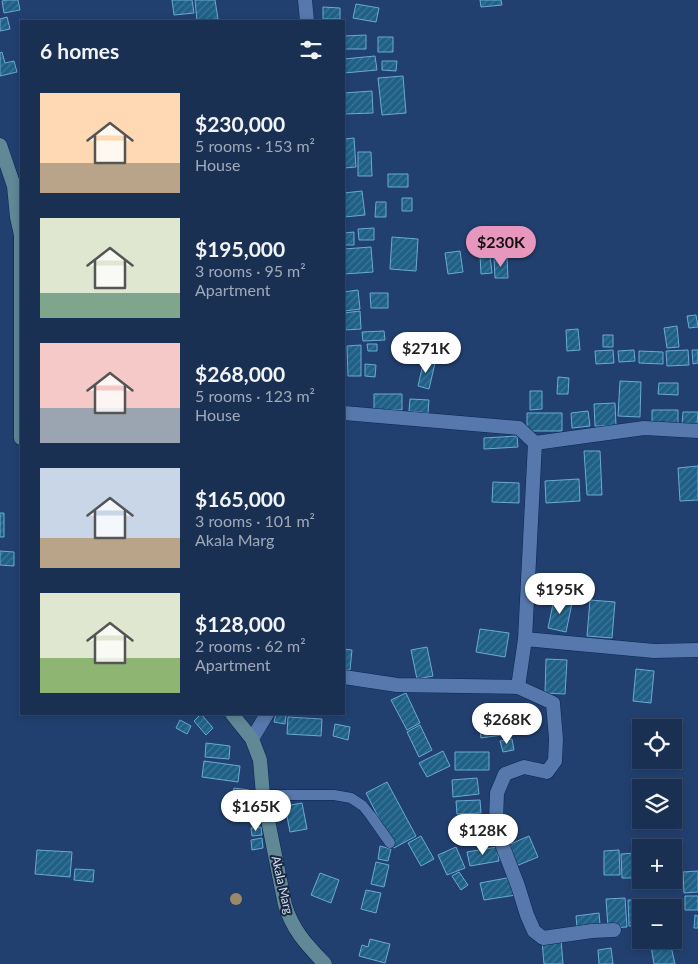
<!DOCTYPE html>
<html lang="en">
<head>
<meta charset="utf-8">
<style>
  :root { --surface:#1a3053; --page:#273c5d; --text:#f1f3f6; --muted:#9fa9b8; --line:#384b6a; --accent:#e797bd }
  body { margin:0; font-family:Lato,sans-serif; background:var(--page); color:var(--text); height:100vh; display:flex; flex-direction:column; font-size:19px; white-space:nowrap }
  * { box-sizing:border-box; margin:0 }
  p { font-size:16px; color:var(--muted) }
  .icon { flex:none; width:28px; height:28px; fill:none; stroke:currentColor; stroke-width:2; stroke-linecap:round; stroke-linejoin:round }
  .map { position:relative; flex:1; overflow:hidden }
  .panel { position:absolute; left:20px; top:20px; width:325px; height:695px; display:flex; flex-direction:column; background:var(--surface); border-radius:0px; box-shadow:0 2px 8px #0003,0 0 0 1px var(--line) }
  .panel>* { flex:none }
  .controls { position:absolute; left:632px; top:719px; display:grid; gap:10px }
  .controls a { display:grid; place-items:center; width:50px; height:50px; border-radius:0px; background:var(--surface); box-shadow:0 2px 8px #0003,0 0 0 1px var(--line); font-size:25px }
  .price { position:absolute; translate:-50% -42px; padding:0 11px; border-radius:18px; background:#fff; color:#222; font-size:16px; line-height:32px; filter:drop-shadow(0 1px 2px #0008) }
  .price::after { content:''; position:absolute; left:50%; top:30px; width:15px; height:11px; margin-left:-8px; background:inherit; clip-path:polygon(0 0,100% 0,50% 100%) }
  .price.on { background:var(--accent); color:#111 }
  ul { padding:0; list-style:none }
  li { display:flex; align-items:center; gap:15px; height:125px; padding:0 20px }
  li span { display:grid; place-items:center; flex:none; width:140px; height:100px; border-radius:0px; color:#555 }
  li>.icon { margin-inline-start:auto }
  span .icon { width:60px; height:60px; fill:#fffc; stroke-width:1 }
  li b { font-size:21px }
  h2 { display:flex; justify-content:space-between; align-items:center; height:60px; padding:0 20px; font-size:21px }
  .map>svg:first-child { display:block }
</style>
</head>
<body>
<div class="map">
<svg width="698" height="964" viewBox="0 0 698 964">
  <defs>
    <pattern id="building-hatch" width="6" height="6" patternUnits="userSpaceOnUse" patternTransform="scale(1.25)"><rect width="6" height="6" fill="#1f6086"/><path d="M-1 1l2-2M0 6l6-6M5 7l2-2" fill="none" stroke="#3f7698"/></pattern>
  </defs>
  <rect width="100%" height="100%" fill="#22406f"/>
  <!-- building -->
  <path fill="url(#building-hatch)" stroke="#6baad4" d="M 6,0 L 18,0 L 20,10 L 4,13 L 2,1 Z
    M 172,0 L 192,0 L 194,13 L 174,15 Z
    M 195,0 L 215,0 L 218,19 L 197,21 Z
    M 480,0 L 501,0 L 502,5 L 481,7 Z
    M 356,4 L 379,8 L 376,22 L 353,18 Z
    M 323,7 L 340,8 L 340,19 L 323,19 Z
    M 7,17 L 10,29 L 0,31 L 0,19 Z
    M 366,35 L 366,49 L 344,49 L 344,36 Z
    M 378,37 L 393,37 L 393,52 L 378,52 Z
    M 2,52 L 5,63 L 14,61 L 17,72 L 0,76 L 0,53 Z
    M 375,56 L 377,70 L 344,73 L 344,59 Z
    M 382,61 L 397,61 L 396,71 L 382,70 Z
    M 403,76 L 406,113 L 382,115 L 378,78 Z
    M 372,91 L 373,113 L 344,114 L 344,93 Z
    M 354,138 L 356,167 L 344,168 L 344,139 Z
    M 358,152 L 371,152 L 372,176 L 358,176 Z
    M 388,174 L 408,174 L 408,187 L 388,187 Z
    M 362,191 L 365,215 L 344,217 L 344,193 Z
    M 402,198 L 412,198 L 412,211 L 402,211 Z
    M 376,202 L 386,202 L 386,217 L 375,217 Z
    M 374,228 L 374,240 L 359,240 L 358,229 Z
    M 520,231 L 521,250 L 509,250 L 508,232 Z
    M 354,232 L 354,245 L 344,245 L 344,233 Z
    M 392,237 L 418,239 L 416,271 L 390,269 Z
    M 371,247 L 373,272 L 344,274 L 344,249 Z
    M 460,251 L 463,272 L 448,274 L 445,253 Z
    M 480,255 L 490,255 L 492,273 L 481,274 Z
    M 507,257 L 508,278 L 495,278 L 494,258 Z
    M 358,290 L 360,309 L 344,311 L 344,292 Z
    M 370,293 L 388,293 L 388,308 L 371,308 Z
    M 360,311 L 361,329 L 344,330 L 344,313 Z
    M 696,315 L 698,327 L 689,328 L 687,316 Z
    M 677,326 L 679,347 L 667,348 L 664,328 Z
    M 578,329 L 580,350 L 567,351 L 566,330 Z
    M 384,331 L 385,340 L 363,341 L 362,332 Z
    M 603,335 L 613,335 L 613,347 L 603,347 Z
    M 367,344 L 377,344 L 377,351 L 368,351 Z
    M 361,345 L 361,376 L 348,376 L 347,346 Z
    M 613,350 L 614,363 L 596,364 L 595,351 Z
    M 634,350 L 635,361 L 619,362 L 618,351 Z
    M 688,350 L 689,365 L 667,366 L 666,351 Z
    M 692,350 L 698,350 L 698,363 L 693,364 Z
    M 639,351 L 663,352 L 663,364 L 639,363 Z
    M 424,360 L 435,363 L 429,389 L 418,386 Z
    M 365,364 L 376,365 L 375,377 L 365,376 Z
    M 558,377 L 569,378 L 568,394 L 557,394 Z
    M 620,381 L 641,382 L 640,417 L 618,416 Z
    M 659,383 L 678,383 L 678,395 L 658,394 Z
    M 530,391 L 542,391 L 542,409 L 530,410 Z
    M 374,394 L 402,394 L 402,410 L 374,410 Z
    M 410,399 L 429,400 L 428,413 L 409,411 Z
    M 615,403 L 616,426 L 595,426 L 594,404 Z
    M 652,410 L 678,410 L 678,425 L 652,425 Z
    M 588,411 L 590,426 L 572,428 L 571,413 Z
    M 683,412 L 698,412 L 697,425 L 682,424 Z
    M 527,413 L 562,413 L 562,431 L 527,431 Z
    M 517,436 L 518,447 L 484,449 L 484,438 Z
    M 584,451 L 600,451 L 602,495 L 587,495 Z
    M 698,466 L 698,500 L 680,501 L 678,468 Z
    M 579,479 L 580,501 L 546,503 L 545,481 Z
    M 493,482 L 519,483 L 519,503 L 492,502 Z
    M 0,513 L 4,513 L 4,537 L 0,537 Z
    M 0,551 L 14,552 L 14,566 L 0,565 Z
    M 554,599 L 572,603 L 566,632 L 548,628 Z
    M 590,600 L 615,602 L 612,638 L 587,636 Z
    M 480,629 L 509,633 L 505,657 L 476,652 Z
    M 427,647 L 433,676 L 417,679 L 411,650 Z
    M 344,649 L 352,650 L 350,670 L 344,670 Z
    M 546,659 L 567,660 L 565,694 L 545,693 Z
    M 636,669 L 654,671 L 651,703 L 633,701 Z
    M 406,693 L 420,723 L 407,730 L 391,700 Z
    M 505,705 L 509,734 L 481,738 L 477,709 Z
    M 201,714 L 213,728 L 206,735 L 194,721 Z
    M 276,714 L 286,714 L 285,724 L 274,722 Z
    M 288,717 L 322,719 L 321,736 L 287,734 Z
    M 180,720 L 191,726 L 187,734 L 176,728 Z
    M 335,724 L 350,727 L 348,740 L 333,736 Z
    M 420,725 L 432,750 L 419,757 L 407,732 Z
    M 512,739 L 514,750 L 503,752 L 500,741 Z
    M 206,743 L 230,746 L 229,759 L 205,757 Z
    M 443,751 L 450,766 L 427,777 L 419,763 Z
    M 455,752 L 489,752 L 489,770 L 455,770 Z
    M 204,761 L 240,766 L 238,782 L 202,777 Z
    M 477,778 L 479,794 L 453,797 L 452,780 Z
    M 387,782 L 416,836 L 394,848 L 366,793 Z
    M 234,788 L 249,790 L 247,808 L 231,806 Z
    M 258,792 L 260,809 L 252,810 L 250,793 Z
    M 480,800 L 481,813 L 457,814 L 456,801 Z
    M 302,803 L 307,829 L 290,832 L 285,806 Z
    M 479,815 L 481,832 L 456,834 L 455,818 Z
    M 261,827 L 262,835 L 252,836 L 251,828 Z
    M 487,835 L 489,845 L 480,846 L 478,837 Z
    M 421,836 L 434,859 L 421,866 L 408,843 Z
    M 529,836 L 538,857 L 516,866 L 508,845 Z
    M 262,838 L 263,848 L 252,850 L 251,840 Z
    M 380,846 L 391,849 L 388,861 L 378,859 Z
    M 456,847 L 465,868 L 447,875 L 438,855 Z
    M 497,847 L 499,861 L 470,866 L 467,852 Z
    M 37,850 L 72,852 L 70,877 L 35,874 Z
    M 619,850 L 620,875 L 604,875 L 604,851 Z
    M 635,853 L 637,878 L 622,878 L 621,854 Z
    M 376,862 L 389,865 L 384,887 L 371,884 Z
    M 75,869 L 94,870 L 93,882 L 74,880 Z
    M 698,871 L 698,892 L 684,893 L 683,872 Z
    M 459,872 L 468,885 L 461,890 L 452,876 Z
    M 320,873 L 339,880 L 331,903 L 311,895 Z
    M 512,877 L 516,895 L 484,900 L 480,883 Z
    M 366,890 L 381,893 L 376,913 L 361,909 Z
    M 685,896 L 698,896 L 698,910 L 685,910 Z
    M 625,898 L 627,927 L 608,928 L 606,899 Z
    M 628,900 L 639,900 L 639,926 L 629,926 Z
    M 674,900 L 676,927 L 674,927 L 674,908 L 645,908 L 644,901 Z
    M 599,913 L 600,924 L 577,927 L 576,916 Z
    M 695,915 L 698,916 L 698,928 L 694,928 Z
    M 681,931 L 682,941 L 672,942 L 672,940 L 674,940 L 674,932 Z
    M 370,939 L 390,944 L 385,963 L 359,956 L 362,945 L 368,947 Z
    M 561,939 L 563,964 L 544,964 L 542,941 Z
    M 670,942 L 675,964 L 654,964 L 651,946 Z
    M 611,948 L 613,964 L 599,964 L 598,950 Z"/>
  <g fill="none" stroke-linecap="round" stroke-linejoin="round">
    <!-- service casing -->
    <g stroke="#082552" stroke-width="11">
      <path id="service" d="M 263,795 L 334,795 L 351,798 L 363,806 L 371,816 L 390,843"/>
    </g>
    <!-- minor casing -->
    <g stroke="#082552" stroke-width="15">
      <path id="minor" d="M 305,0 L 307,21
        M 344,413 L 519,428 L 535,443 L 644,428 L 698,431
        M 525,639 L 535,443
        M 344,677 L 397,685 L 518,687 L 525,639 L 654,651 L 698,650
        M 518,687 L 553,703 L 556,739 L 555,761 L 547,772 L 524,767 L 505,774 L 497,793 L 496,821 L 500,839 L 518,886 L 527,915 L 534,931 L 543,938 L 592,931 L 614,930
        M 252,739 L 267,714"/>
    </g>
    <!-- secondary casing -->
    <g stroke="#082552" stroke-width="15">
      <path id="secondary" d="M 0,145 L 14,186 L 17,217 L 21,235 L 21,438
        M 232,714 L 252,739 L 260,760 L 263,795 L 285,905 C 293,931 307,945 325,964"/>
    </g>
    <!-- service -->
    <use href="#service" stroke="#5778ac" stroke-width="10"/>
    <!-- minor -->
    <use href="#minor" stroke="#5778ac" stroke-width="14"/>
    <!-- secondary -->
    <use href="#secondary" stroke="#608897" stroke-width="14"/>
  </g>
  <!-- trees -->
  <circle fill="#99896a" cx="236" cy="899" r="6"/>
  <g text-anchor="middle" stroke-width="4" stroke-linejoin="round" paint-order="stroke">
    <!-- street labels -->
    <g font-size="12" fill="#d3e2fa" stroke="#1a273d">
      <text transform="translate(282 885) rotate(77)" y="4">Akala Marg</text>
    </g>
  </g>
</svg>
<div class="controls">
<a><svg class="icon" aria-label="locate" viewBox="0 0 24 24"><circle cx="12" cy="12" r="6"/><path d="M12 2v4M12 18v4M2 12h4M18 12h4"/></svg></a>
<a><svg class="icon" aria-label="layers" viewBox="0 0 24 24"><path d="M12 4l9 5-9 5-9-5zM3 14l9 5 9-5"/></svg></a>
<a>+</a>
<a>−</a>
</div>
<b class="price on" style="left:501px;top:268px">$230K</b>
<b class="price" style="left:426px;top:374px">$271K</b>
<b class="price" style="left:560px;top:615px">$195K</b>
<b class="price" style="left:507px;top:745px">$268K</b>
<b class="price" style="left:256px;top:832px">$165K</b>
<b class="price" style="left:483px;top:856px">$128K</b>
<section class="panel">
<h2>6 homes<svg class="icon" aria-label="filters" viewBox="0 0 24 24"><path d="M4 7h16M4 17h16"/><circle cx="9" cy="7" r="2"/><circle cx="15" cy="17" r="2"/></svg></h2>
<ul>
<li><span style="background:linear-gradient(#ffd9b3 70%,#b9a48a 0)"><svg class="icon" aria-label="home" viewBox="0 0 24 24"><path d="M3 11l9-7 9 7M6 9v11h12V9"/></svg></span><div><b>$230,000</b><p>5 rooms · 153 m²</p><p>House</p></div></li>
<li><span style="background:linear-gradient(#dfe7d0 75%,#7fa58c 0)"><svg class="icon" aria-label="home" viewBox="0 0 24 24"><path d="M3 11l9-7 9 7M6 9v11h12V9"/></svg></span><div><b>$195,000</b><p>3 rooms · 95 m²</p><p>Apartment</p></div></li>
<li><span style="background:linear-gradient(#f6c9c9 65%,#9aa5b1 0)"><svg class="icon" aria-label="home" viewBox="0 0 24 24"><path d="M3 11l9-7 9 7M6 9v11h12V9"/></svg></span><div><b>$268,000</b><p>5 rooms · 123 m²</p><p>House</p></div></li>
<li><span style="background:linear-gradient(#c9d6e8 70%,#b9a48a 0)"><svg class="icon" aria-label="home" viewBox="0 0 24 24"><path d="M3 11l9-7 9 7M6 9v11h12V9"/></svg></span><div><b>$165,000</b><p>3 rooms · 101 m²</p><p>Akala Marg</p></div></li>
<li><span style="background:linear-gradient(#dfe7d0 65%,#8fb573 0)"><svg class="icon" aria-label="home" viewBox="0 0 24 24"><path d="M3 11l9-7 9 7M6 9v11h12V9"/></svg></span><div><b>$128,000</b><p>2 rooms · 62 m²</p><p>Apartment</p></div></li>
</ul>
</section>
</div>
</body>
</html>
